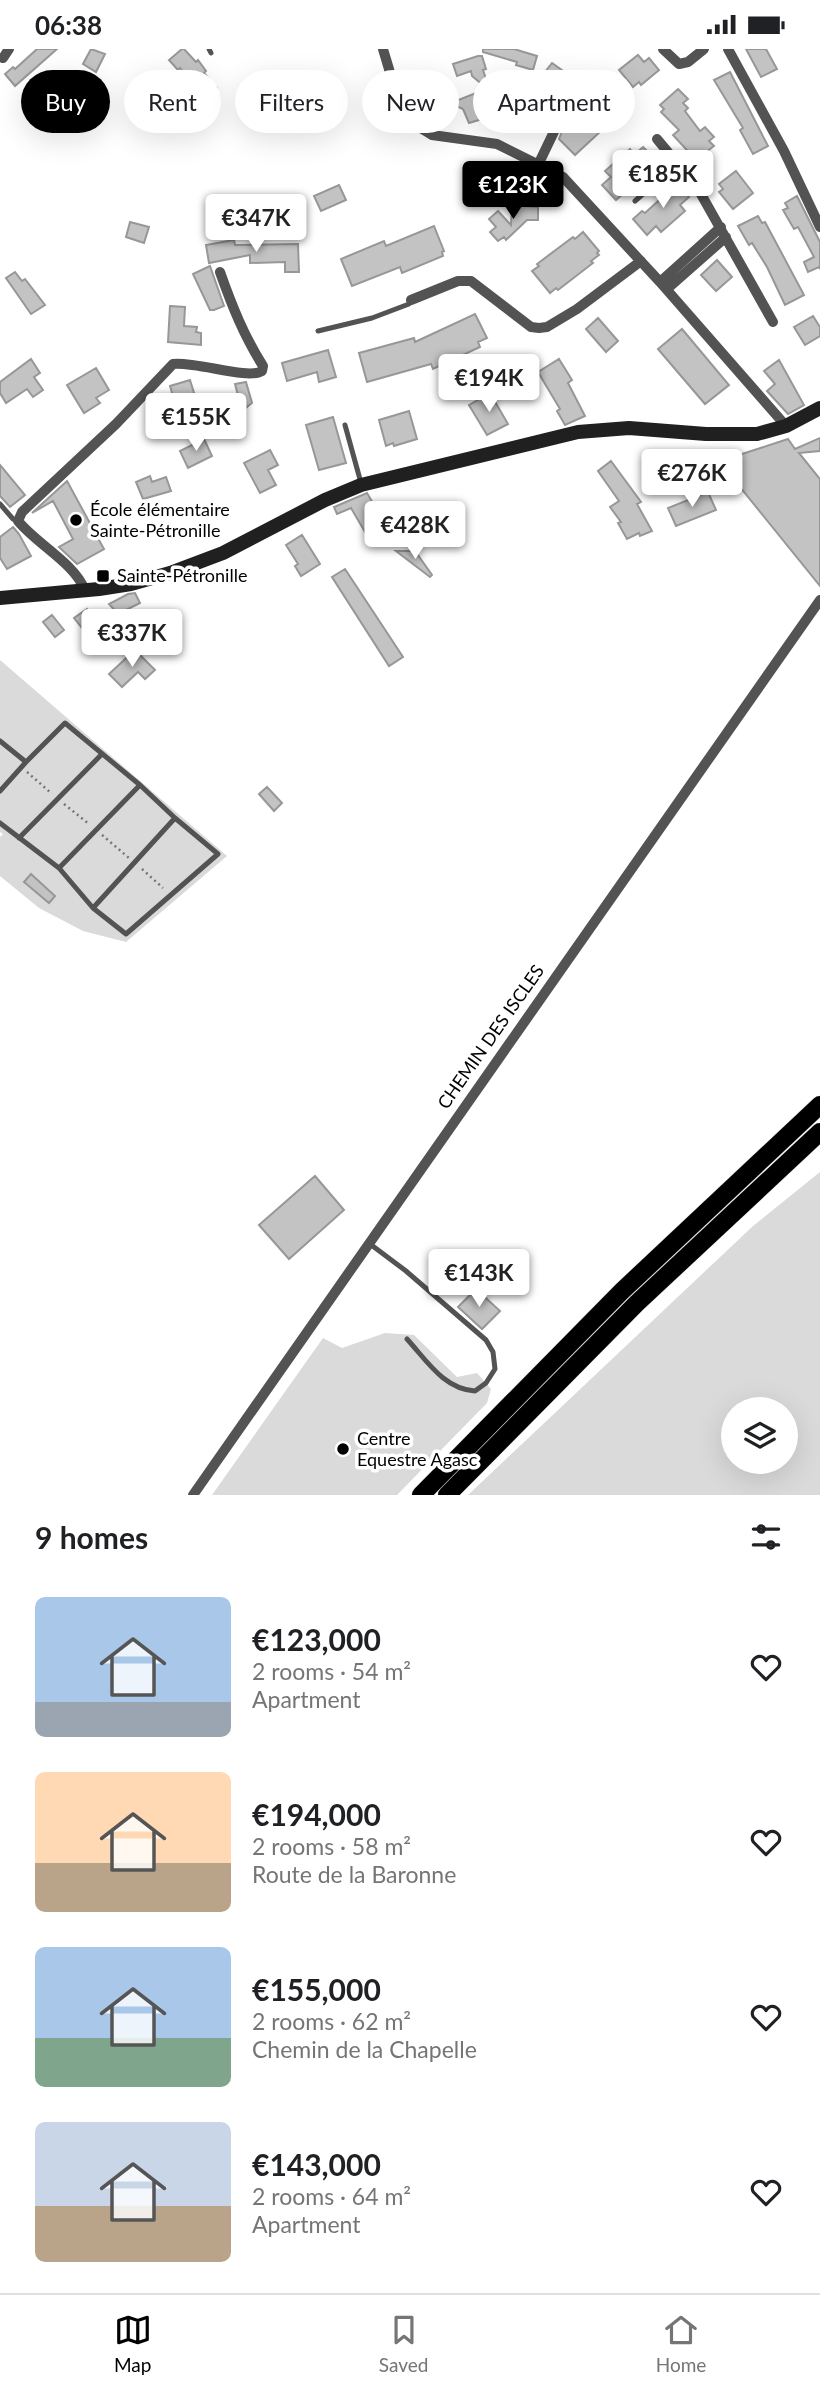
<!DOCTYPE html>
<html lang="en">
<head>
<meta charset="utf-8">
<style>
  :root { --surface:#fff; --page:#f6f6f6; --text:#202124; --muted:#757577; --line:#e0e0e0; --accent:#000 }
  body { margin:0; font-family:Lato,sans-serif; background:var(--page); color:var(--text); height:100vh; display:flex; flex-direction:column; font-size:26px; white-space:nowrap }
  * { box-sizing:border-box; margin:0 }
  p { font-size:23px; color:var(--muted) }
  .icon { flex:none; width:38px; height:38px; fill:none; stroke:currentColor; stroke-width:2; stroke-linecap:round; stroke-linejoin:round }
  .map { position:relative; height:1446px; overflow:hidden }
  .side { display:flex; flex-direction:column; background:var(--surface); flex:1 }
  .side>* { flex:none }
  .banner { position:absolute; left:21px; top:21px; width:779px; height:63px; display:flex; gap:14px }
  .tools { position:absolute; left:721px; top:1348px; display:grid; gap:14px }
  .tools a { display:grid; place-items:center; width:77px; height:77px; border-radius:50%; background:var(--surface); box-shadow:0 7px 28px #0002; font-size:35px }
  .price { position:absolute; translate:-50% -60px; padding:0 16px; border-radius:7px; background:#fff; color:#222; font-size:23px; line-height:46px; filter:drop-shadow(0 2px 4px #0008) }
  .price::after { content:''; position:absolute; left:50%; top:42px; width:21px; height:16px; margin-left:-10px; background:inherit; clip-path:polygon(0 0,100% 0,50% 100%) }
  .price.on { background:var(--accent); color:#fff }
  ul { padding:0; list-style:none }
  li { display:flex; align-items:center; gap:21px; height:175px; padding:0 35px }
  li span { display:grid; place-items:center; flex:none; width:196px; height:140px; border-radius:10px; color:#555 }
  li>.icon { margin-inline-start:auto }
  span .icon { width:84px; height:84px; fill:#fffc; stroke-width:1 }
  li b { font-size:30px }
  h2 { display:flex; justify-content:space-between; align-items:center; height:84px; padding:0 35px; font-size:30px }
  .chip { padding:0 24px; border-radius:32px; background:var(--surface); box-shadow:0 7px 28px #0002; font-size:24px; line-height:63px }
  .chip.on { background:var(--accent); color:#fff }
  .status { display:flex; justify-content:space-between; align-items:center; height:49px; padding:0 35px; background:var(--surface); direction:ltr }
  .status svg { height:19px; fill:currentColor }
  .menu { display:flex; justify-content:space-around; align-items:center; height:98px; border-top:2px solid var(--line); background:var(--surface); font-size:19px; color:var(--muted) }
  .menu a { display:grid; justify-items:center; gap:4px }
  .menu .on { color:var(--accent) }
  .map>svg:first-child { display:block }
</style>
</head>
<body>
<div class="status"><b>06:38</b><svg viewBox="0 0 49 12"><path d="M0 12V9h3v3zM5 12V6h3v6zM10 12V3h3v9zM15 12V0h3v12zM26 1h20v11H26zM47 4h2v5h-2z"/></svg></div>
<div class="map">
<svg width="820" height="1446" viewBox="0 0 820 1446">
  <rect width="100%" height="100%" fill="#fff"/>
  <!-- green -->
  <path fill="#dadada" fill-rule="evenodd" d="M 0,611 L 227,807 L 126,893 L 83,882 L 39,859 L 0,827 L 0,788 L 3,785 L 0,783 Z
    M 820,1123 L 820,1446 L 468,1446 L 753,1177 ZM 733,1360 L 786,1360 L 786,1412 L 733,1412 Z
    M 385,1284 L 414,1286 L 457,1328 L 477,1324 L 491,1340 L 487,1354 L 397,1446 L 212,1446 L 323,1289 L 342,1299 Z"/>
  <!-- building -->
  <path fill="#c3c3c3" stroke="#979797" stroke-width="2" d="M 37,0 L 57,0 L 15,37 L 5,25 L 13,18 L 15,20 Z
    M 91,0 L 105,5 L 96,23 L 83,15 Z
    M 182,0 L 184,0 L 196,13 L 198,11 L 206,22 L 204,24 L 217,39 L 202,51 L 194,41 L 196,39 L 180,19 L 178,21 L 169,11 Z
    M 483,0 L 514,0 L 537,7 L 533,21 L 516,16 L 517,13 L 483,3 Z
    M 746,0 L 766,0 L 777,20 L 761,28 Z
    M 638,6 L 644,13 L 649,9 L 659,21 L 641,36 L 639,33 L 633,38 L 619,21 Z
    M 478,7 L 482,7 L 486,20 L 483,21 L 490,42 L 472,27 L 471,22 L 457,27 L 453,15 Z
    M 552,14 L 576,31 L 564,47 L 549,37 L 550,35 L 541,28 Z
    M 730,23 L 768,97 L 753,105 L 740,81 L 743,79 L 714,31 Z
    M 431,24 L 444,28 L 456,52 L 481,42 L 492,67 L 469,74 L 463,60 L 438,49 L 436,57 L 415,52 L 418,39 L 426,41 Z
    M 678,40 L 688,50 L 683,54 L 688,59 L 685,62 L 700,82 L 705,78 L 714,88 L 709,92 L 714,97 L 696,111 L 673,86 L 679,81 L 661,63 L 664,60 L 660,56 Z
    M 491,43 L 524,52 L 525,51 L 546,65 L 533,80 Z
    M 593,44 L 616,68 L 575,106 L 559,90 L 569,64 Z
    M 643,98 L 658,113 L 648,122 L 646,120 L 623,140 L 625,143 L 616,151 L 602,136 L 611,128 L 605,122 L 630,100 L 634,106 Z
    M 736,122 L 753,144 L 733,160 L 719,143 L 723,140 L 719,135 Z
    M 675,132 L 689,148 L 680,156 L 685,162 L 661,183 L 656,177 L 647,186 L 633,170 L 642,162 L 645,164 L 668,143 L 665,141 Z
    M 339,136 L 346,151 L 321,162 L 314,147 Z
    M 797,147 L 820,193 L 820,220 L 819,218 L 808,223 L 804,213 L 814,208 L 798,178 L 794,180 L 783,161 L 788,159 L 785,154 Z
    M 512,156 L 538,158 L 538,171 L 527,171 L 506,191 L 504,188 L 498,192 L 490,183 L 496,178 L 489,170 L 498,162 L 511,176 Z
    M 758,167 L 762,174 L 765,173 L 804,246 L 785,256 L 767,218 L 752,194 L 749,196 L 738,177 Z
    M 130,173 L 149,178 L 144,194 L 126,188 Z
    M 434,177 L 444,202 L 442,203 L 443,207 L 402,224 L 400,218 L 352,237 L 341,210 L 384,192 L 386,197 Z
    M 583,183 L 599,202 L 597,204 L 599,206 L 591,212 L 593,214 L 558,241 L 556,239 L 550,244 L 532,222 L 539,217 L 537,215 L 573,188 L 575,190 Z
    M 234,191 L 235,196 L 298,195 L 299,223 L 285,223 L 285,213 L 250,214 L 250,206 L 209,214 L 206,196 Z
    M 717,211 L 732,228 L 716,242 L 701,226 Z
    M 210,217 L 224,257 L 214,261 L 210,261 L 193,225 Z
    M 15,223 L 22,232 L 25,230 L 45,256 L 31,265 L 6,229 Z
    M 170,257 L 185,258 L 184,277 L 197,278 L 196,283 L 201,284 L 201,296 L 168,293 Z
    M 475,265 L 487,289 L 478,293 L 480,298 L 433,320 L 431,315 L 367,333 L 359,304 L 414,289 L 415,293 Z
    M 813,267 L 820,278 L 820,287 L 805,296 L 794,278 Z
    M 598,269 L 618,292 L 606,303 L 586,280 Z
    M 682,280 L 729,336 L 705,355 L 658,300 Z
    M 328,301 L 336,328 L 319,333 L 317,323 L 287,332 L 282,314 Z
    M 31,310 L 40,324 L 34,328 L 43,341 L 33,348 L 27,340 L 6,354 L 0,344 L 0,333 Z
    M 559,310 L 572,331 L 568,334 L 585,367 L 565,376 L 557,362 L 560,360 L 538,323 Z
    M 779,311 L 804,356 L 788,365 L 767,342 L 775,335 L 764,322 Z
    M 96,319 L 109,341 L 96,349 L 100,354 L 84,364 L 67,336 Z
    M 190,331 L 195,347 L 175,354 L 170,337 Z
    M 246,333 L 252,354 L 242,362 L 235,335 Z
    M 490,344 L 508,375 L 487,386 L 469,356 Z
    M 409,362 L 417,390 L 394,397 L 393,394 L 386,397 L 379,371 Z
    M 333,368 L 346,414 L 319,421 L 306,376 Z
    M 820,389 L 820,402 L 799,404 L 820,430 L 820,537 L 723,417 L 736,407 L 788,390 L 795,400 Z
    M 204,390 L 212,407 L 188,419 L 180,402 Z
    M 270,401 L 278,416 L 268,421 L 276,436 L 260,444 L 244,414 Z
    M 611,412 L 641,453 L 637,455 L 652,482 L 640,487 L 639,484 L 627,490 L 618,474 L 621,473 L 610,458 L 619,452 L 598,422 Z
    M 0,416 L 25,446 L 10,458 L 0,447 Z
    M 150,427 L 152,433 L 166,428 L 171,442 L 143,450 L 136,433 Z
    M 67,432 L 104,500 L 77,515 L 59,498 L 73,490 L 53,452 L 32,464 Z
    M 708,443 L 716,461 L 676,477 L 668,459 Z
    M 367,444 L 384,473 L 365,483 L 351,459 L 337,465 L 334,458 Z
    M 13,478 L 19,485 L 31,507 L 7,520 L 0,509 L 0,488 Z
    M 302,486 L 320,515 L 301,527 L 295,517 L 298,515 L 286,496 Z
    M 396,502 L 415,502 L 432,526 L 430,528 Z
    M 345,520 L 403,608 L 389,617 L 332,528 Z
    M 135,544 L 140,554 L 118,565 L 109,555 L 128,545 Z
    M 87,560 L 98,576 L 86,584 L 74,569 Z
    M 52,566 L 64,581 L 55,588 L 43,573 Z
    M 135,601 L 155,621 L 145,630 L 138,623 L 122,638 L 109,625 Z
    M 267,738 L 282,754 L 274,762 L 259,745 Z
    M 31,825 L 55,847 L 49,854 L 24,833 Z
    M 315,1127 L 344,1161 L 289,1210 L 259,1176 Z
    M 476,1240 L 500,1262 L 482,1280 L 458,1258 Z"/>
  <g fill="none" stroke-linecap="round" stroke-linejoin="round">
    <!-- trunk casing -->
    <g stroke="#dbdbdb" stroke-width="19">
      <path id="trunk" d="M 421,1446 L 622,1242 L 820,1056
        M 447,1446 L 637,1254 L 820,1083"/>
    </g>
    <!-- path -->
    <path stroke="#757575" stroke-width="2.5" stroke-dasharray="2 3.5" stroke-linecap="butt" d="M 27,723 L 51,744
      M 64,755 L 89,775
      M 102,786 L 129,809
      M 142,820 L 163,839"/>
    <!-- service -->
    <path stroke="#535353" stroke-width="5" d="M 209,0 L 211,4
      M 635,152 L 677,115
      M 318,282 L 372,269 L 409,255 L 411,251
      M 345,376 L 361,434
      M 0,455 L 13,470 L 17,472
      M 0,692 L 26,713 L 0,742
      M 0,774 L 59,819 L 93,859 L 175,769 L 140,736 L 65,674 L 26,713
      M 19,789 L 102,705
      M 59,819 L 140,736
      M 93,859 L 126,885 L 218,805 L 175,769
      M 370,1195 L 406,1222 L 486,1291 L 493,1303 L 495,1320 L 486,1334 L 475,1342 C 444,1340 427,1312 407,1290"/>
    <!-- minor -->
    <path stroke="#535353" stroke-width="10" d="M 383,0 L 397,47 L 407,65 L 419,78 L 432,86 L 497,95 L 563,128 L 660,233 L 786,377
      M 663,0 L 679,15 L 688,13 L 704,0
      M 728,0 L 784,102 L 820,178
      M 3,9 L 9,0
      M 500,31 L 522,29 L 560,63 L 562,66 L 538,116
      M 657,90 L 697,138 L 773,273
      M 660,233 L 721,178
      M 667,240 L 726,188
      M 411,251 L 458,232 L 471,232 L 531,278 L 539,279 L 547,278 L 577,260 L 641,212
      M 85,541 C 73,513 38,496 18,472 L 22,463 L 116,375 L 173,315 C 195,312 248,331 262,322 L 263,317 C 244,287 232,257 220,223
      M 193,1446 L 820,551"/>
    <!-- secondary -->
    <path stroke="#202020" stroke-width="14" d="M 0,549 L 99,540 L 131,535 L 170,524 L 223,504 L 325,451 L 361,436 L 578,383 L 629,379 L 706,385 L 757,385 L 786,377 L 820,359"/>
    <!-- trunk -->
    <use href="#trunk" stroke="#000" stroke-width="18"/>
  </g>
  <!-- markers -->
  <g fill="#000" stroke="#fff" stroke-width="2.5">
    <circle cx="76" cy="471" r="7"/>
    <rect x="96" y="520" width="14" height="14" rx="3.5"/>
    <circle cx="343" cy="1400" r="7"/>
  </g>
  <g text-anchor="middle" stroke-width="7" stroke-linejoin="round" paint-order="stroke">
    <!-- poi labels -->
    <g font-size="18" fill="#000" stroke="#fff" text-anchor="start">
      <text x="90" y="467">École élémentaire<tspan x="90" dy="21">Sainte-Pétronille</tspan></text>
      <text x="117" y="533">Sainte-Pétronille</text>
      <text x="357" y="1396">Centre<tspan x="357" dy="21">Equestre Agasc</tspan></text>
    </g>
    <!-- street labels -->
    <g font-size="18" fill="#000" stroke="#fff">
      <text transform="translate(491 988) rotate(-55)" y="6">CHEMIN DES ISCLES</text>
    </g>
  </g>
</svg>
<div class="tools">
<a><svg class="icon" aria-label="layers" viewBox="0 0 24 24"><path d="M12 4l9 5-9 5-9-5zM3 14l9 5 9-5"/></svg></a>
</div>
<b class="price" style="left:663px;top:161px">€185K</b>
<b class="price on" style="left:513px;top:172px">€123K</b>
<b class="price" style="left:256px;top:205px">€347K</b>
<b class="price" style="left:489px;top:365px">€194K</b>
<b class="price" style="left:196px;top:404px">€155K</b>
<b class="price" style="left:692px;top:460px">€276K</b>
<b class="price" style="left:415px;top:512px">€428K</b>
<b class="price" style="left:132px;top:620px">€337K</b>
<b class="price" style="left:479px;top:1260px">€143K</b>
<div class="banner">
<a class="chip on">Buy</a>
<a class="chip">Rent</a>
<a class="chip">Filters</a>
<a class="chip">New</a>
<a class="chip">Apartment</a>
</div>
</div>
<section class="side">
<h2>9 homes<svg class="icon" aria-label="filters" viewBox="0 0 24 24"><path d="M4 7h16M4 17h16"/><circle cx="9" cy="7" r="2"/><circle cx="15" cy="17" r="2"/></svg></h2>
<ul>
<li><span style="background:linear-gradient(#a9c7e8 75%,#9aa5b1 0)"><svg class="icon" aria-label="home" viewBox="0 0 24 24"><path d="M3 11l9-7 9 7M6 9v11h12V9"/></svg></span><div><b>€123,000</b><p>2 rooms · 54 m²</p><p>Apartment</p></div><svg class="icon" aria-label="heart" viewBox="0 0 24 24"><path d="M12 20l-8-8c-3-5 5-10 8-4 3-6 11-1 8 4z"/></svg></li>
<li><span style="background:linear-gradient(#ffd9b3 65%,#b9a48a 0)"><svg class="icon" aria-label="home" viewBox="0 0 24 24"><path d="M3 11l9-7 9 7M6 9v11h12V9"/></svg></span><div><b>€194,000</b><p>2 rooms · 58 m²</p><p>Route de la Baronne</p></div><svg class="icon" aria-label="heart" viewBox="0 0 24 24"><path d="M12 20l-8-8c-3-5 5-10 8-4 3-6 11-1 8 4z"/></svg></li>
<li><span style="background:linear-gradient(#a9c7e8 65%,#7fa58c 0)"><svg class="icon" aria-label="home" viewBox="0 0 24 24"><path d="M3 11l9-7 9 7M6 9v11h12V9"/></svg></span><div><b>€155,000</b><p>2 rooms · 62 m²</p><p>Chemin de la Chapelle</p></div><svg class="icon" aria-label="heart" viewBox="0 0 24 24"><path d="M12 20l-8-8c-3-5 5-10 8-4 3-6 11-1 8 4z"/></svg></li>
<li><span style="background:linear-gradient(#c9d6e8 60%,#b9a48a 0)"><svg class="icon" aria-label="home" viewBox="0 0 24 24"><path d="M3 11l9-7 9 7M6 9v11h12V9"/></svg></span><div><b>€143,000</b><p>2 rooms · 64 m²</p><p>Apartment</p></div><svg class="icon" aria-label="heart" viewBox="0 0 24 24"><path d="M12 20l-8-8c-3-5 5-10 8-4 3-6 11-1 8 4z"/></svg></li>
</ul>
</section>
<nav class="menu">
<a class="on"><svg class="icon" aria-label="map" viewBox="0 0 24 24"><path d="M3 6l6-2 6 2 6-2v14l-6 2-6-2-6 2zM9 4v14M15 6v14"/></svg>Map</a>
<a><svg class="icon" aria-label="saved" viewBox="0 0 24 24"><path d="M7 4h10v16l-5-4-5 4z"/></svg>Saved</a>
<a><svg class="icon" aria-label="home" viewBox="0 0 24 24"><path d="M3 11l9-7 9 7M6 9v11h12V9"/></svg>Home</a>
</nav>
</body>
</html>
